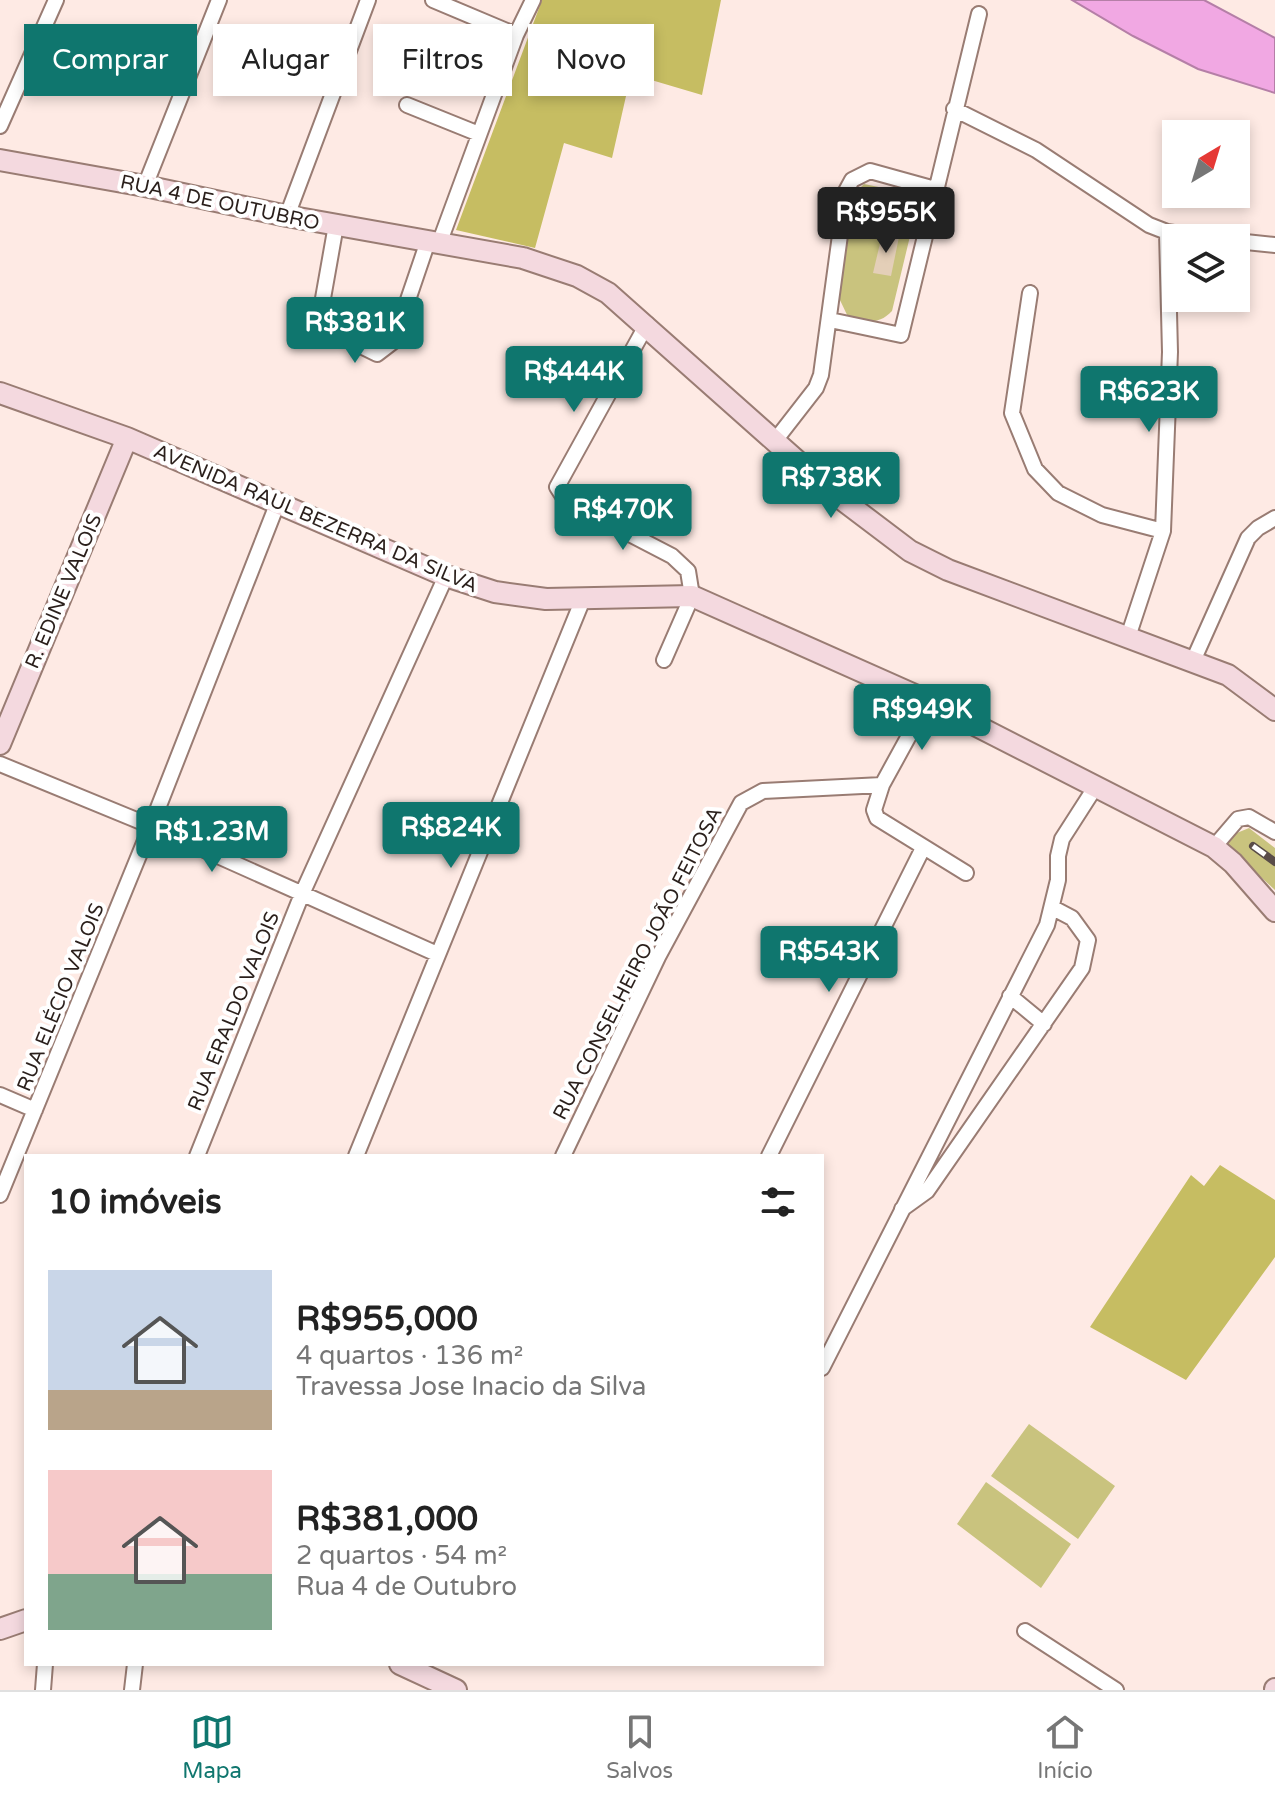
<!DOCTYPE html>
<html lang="pt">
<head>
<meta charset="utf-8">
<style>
  :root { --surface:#fff; --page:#f2f2f2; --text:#222; --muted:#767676; --line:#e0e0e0; --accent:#0f766e }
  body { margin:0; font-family:"Varela Round",sans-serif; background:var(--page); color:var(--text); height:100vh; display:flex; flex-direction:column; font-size:30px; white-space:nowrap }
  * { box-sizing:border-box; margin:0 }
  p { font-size:26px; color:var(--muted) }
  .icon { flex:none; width:44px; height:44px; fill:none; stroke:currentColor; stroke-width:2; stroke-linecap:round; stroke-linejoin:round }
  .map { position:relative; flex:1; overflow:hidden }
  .side { position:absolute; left:24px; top:1154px; width:800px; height:512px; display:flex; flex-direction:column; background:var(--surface); border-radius:0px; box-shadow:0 4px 12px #0003 }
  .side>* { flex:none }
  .hud { position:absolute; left:24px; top:24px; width:800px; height:72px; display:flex; gap:16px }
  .needle { width:52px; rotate:38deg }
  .tools { position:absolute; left:1162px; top:120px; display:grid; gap:16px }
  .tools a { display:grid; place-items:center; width:88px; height:88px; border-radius:0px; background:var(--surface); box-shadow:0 4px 12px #0003; font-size:40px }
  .price { position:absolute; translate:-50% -68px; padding:0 18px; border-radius:8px; background:var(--accent); color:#fff; font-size:26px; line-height:52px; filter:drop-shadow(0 2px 4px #0008) }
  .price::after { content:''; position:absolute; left:50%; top:48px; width:24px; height:18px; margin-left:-12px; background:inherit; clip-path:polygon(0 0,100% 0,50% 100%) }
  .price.on { background:#222; color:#fff }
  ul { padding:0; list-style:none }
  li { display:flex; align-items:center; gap:24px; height:200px; padding:0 24px }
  li span { display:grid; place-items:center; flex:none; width:224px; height:160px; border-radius:0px; color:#555 }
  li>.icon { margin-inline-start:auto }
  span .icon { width:96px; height:96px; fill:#fffc; stroke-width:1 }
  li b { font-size:34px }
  h2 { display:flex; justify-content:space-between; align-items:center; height:96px; padding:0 24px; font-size:34px }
  .tag { padding:0 28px; border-radius:0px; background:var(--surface); box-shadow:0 4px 12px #0003; font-size:28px; line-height:72px }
  .tag.on { background:var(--accent); color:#fff }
  .dock { display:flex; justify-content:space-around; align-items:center; height:112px; border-top:2px solid var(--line); background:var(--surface); font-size:22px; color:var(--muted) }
  .dock a { display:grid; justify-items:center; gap:4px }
  .dock .on { color:var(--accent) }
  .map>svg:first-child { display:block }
</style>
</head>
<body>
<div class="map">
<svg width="1275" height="1690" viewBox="0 0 1275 1690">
  <rect width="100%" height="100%" fill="#feeae4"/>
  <!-- green -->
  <path fill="#c9c37e" d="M 864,184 L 908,193 L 918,203 L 892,311 C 879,325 866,322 849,319 L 839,298 L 850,207 L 854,194 Z
    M 1249,828 L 1275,848 L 1275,890 L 1226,845 L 1232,835 Z
    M 1029,1424 L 1115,1486 L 1078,1539 L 991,1476 Z
    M 986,1482 L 1071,1544 L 1041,1588 L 957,1524 Z"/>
  <!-- forest -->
  <path fill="#c6bd62" d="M 542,0 L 721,0 L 702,95 L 631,74 L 612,158 L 564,143 L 535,248 L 456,230 Z
    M 1220,1165 L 1275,1200 L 1275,1257 L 1186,1380 L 1090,1327 L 1191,1175 L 1204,1186 Z"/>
  <!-- water -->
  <path fill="#f1a8e3" stroke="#b57fa7" stroke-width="2" d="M 1072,0 L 1204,0 L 1275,38 L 1275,93 L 1198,69 L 1133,36 Z"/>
  <!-- building -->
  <path fill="#e4cfb8" d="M 587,36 L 628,45 L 622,69 L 580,61 Z
    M 882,235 L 899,237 L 891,276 L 873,273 Z"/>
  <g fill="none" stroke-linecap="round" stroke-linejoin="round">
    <!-- street casing -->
    <g stroke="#997c73" stroke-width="18">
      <path id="street" d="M 433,0 L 516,35
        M 407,105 L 479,134
        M 954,109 L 1036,150 L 1149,225 L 1167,232 L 1207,238
        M 0,126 L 56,0
        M 145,186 L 219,0
        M 287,216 L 368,0
        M 336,225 L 319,321 L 324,328 L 377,354 L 394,341 L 428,241
        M 1236,241 L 1275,245
        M 439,244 L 516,35 L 533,0
        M 1030,293 L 1012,413 L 1035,469 L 1058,493 L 1102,515 L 1163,531
        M 830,320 L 901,335 L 979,14
        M 647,324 L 557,487 L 566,501 L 672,556 L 688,571 L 692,596 L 664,660
        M 774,442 L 816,388 L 821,375 L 846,191 L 852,180 L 870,171 L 935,189
        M 1128,637 L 1163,531 L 1170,352 L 1167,232
        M 1193,661 L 1248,538 L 1258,528 L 1275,518
        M 928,701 L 882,785 L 874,810 L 877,818 L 966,873
        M 0,764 L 151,826 L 437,954
        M 1214,847 L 1238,819 L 1249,817 L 1275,832
        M 1010,996 L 1044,1024
        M 0,1095 L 35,1110
        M 197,1156 L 302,894 L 446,576
        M 356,1156 L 583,599
        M 563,1156 L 658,957 L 741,803 L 763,791 L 882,785
        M 769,1156 L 923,848
        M 0,1195 L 151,826 L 278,502
        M 902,1209 L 927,1191 L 1082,968 L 1088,940 L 1072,918 L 1053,908
        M 822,1368 L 1047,925 L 1058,880 L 1058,856 L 1062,839 L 1096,786
        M 1025,1631 L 1116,1690
        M 43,1690 L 45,1664
        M 132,1690 L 135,1664"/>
    </g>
    <!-- secondary casing -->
    <g stroke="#997c73" stroke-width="24">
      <path id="secondary" d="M 0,160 L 145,186 L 287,216 L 523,258 L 577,276 L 608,293 L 832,492 L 910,551 L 948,570 L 1228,675 L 1275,710
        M 0,393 L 127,438 L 446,576 L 495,592 L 546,599 L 692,596 L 928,701 L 1214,847 L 1233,863 L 1275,911
        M 0,744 L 127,438
        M 0,1629 L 26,1620
        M 400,1664 L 456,1690
        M 1275,1690 L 1275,1689"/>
    </g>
    <!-- street -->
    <use href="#street" stroke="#fff" stroke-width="14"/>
    <!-- secondary -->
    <use href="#secondary" stroke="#f4d9df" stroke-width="20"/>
    <!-- rail casing -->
    <g stroke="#594c48" stroke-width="8">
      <path id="rail" d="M 1253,846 L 1275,862"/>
    </g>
    <!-- rail -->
    <use href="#rail" stroke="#fff" stroke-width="5" stroke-dasharray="15" stroke-linecap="butt"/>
  </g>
  <g text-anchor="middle" stroke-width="8" stroke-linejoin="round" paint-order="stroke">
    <!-- street labels -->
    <g font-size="20" fill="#2a1f1b" stroke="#fff">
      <text transform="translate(220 202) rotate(12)" y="7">RUA 4 DE OUTUBRO</text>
      <text transform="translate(316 518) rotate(23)" y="7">AVENIDA RAUL BEZERRA DA SILVA</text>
      <text transform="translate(63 591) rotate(-67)" y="7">R. EDINE VALOIS</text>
      <text transform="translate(637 963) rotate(-63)" y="7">RUA CONSELHEIRO JOÃO FEITOSA</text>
      <text transform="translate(60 997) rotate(-68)" y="7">RUA ELÉCIO VALOIS</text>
      <text transform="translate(233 1011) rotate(-68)" y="7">RUA ERALDO VALOIS</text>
    </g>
  </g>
</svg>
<div class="tools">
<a><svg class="needle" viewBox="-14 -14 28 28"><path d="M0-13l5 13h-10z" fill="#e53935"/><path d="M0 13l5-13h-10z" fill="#767676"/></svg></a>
<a><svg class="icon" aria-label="layers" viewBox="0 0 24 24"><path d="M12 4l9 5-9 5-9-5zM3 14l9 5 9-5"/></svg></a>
</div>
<b class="price on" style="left:886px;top:255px">R$955K</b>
<b class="price" style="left:355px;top:365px">R$381K</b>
<b class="price" style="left:574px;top:414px">R$444K</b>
<b class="price" style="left:1149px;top:434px">R$623K</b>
<b class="price" style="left:831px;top:520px">R$738K</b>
<b class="price" style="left:623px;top:552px">R$470K</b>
<b class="price" style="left:922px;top:752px">R$949K</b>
<b class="price" style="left:451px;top:870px">R$824K</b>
<b class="price" style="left:212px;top:874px">R$1.23M</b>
<b class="price" style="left:829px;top:994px">R$543K</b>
<div class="hud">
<a class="tag on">Comprar</a>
<a class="tag">Alugar</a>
<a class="tag">Filtros</a>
<a class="tag">Novo</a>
</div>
<section class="side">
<h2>10 imóveis<svg class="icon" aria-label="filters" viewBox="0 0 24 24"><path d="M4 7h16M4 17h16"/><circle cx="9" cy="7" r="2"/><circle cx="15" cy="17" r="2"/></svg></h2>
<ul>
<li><span style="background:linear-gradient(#c9d6e8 75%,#b9a48a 0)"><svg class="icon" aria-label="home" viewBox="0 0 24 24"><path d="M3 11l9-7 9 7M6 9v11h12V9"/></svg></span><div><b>R$955,000</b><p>4 quartos · 136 m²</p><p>Travessa Jose Inacio da Silva</p></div></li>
<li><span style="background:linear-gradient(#f6c9c9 65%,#7fa58c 0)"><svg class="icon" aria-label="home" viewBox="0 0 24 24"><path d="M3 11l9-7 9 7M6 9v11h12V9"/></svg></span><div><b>R$381,000</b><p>2 quartos · 54 m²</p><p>Rua 4 de Outubro</p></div></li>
</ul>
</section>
</div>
<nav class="dock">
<a class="on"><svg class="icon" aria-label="map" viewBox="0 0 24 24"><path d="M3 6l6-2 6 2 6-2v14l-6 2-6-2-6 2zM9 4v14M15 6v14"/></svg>Mapa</a>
<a><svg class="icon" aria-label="saved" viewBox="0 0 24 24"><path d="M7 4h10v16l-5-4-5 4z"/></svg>Salvos</a>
<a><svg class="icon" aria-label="home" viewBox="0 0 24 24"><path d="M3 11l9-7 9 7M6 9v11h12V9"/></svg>Início</a>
</nav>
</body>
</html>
